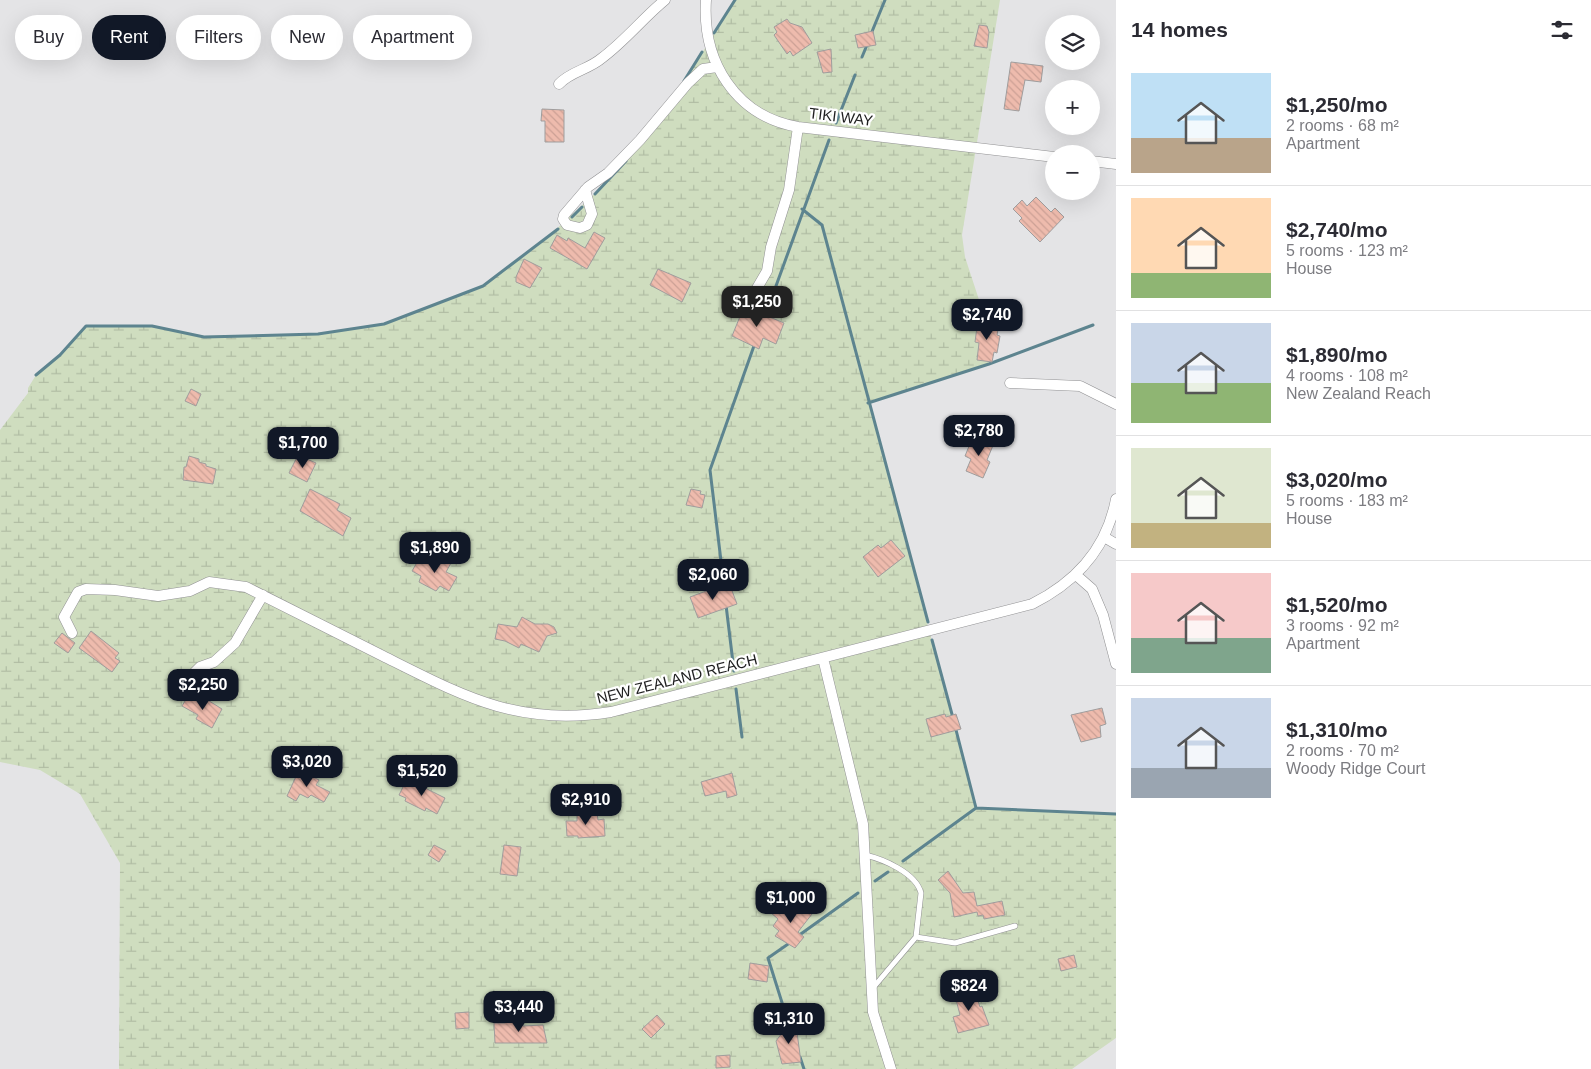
<!DOCTYPE html>
<html lang="en">
<head>
<meta charset="utf-8">
<style>
  :root { --surface:#fff; --page:#f7f7f7; --text:#2b2b33; --muted:#7c7c81; --line:#e1e1e2; --accent:#111827 }
  body { margin:0; font-family:Helvetica,sans-serif; background:var(--page); color:var(--text); height:100vh; display:flex; flex-direction:column; font-size:19px; white-space:nowrap }
  * { box-sizing:border-box; margin:0 }
  p { font-size:16px; color:var(--muted) }
  .icon { flex:none; width:28px; height:28px; fill:none; stroke:currentColor; stroke-width:2; stroke-linecap:round; stroke-linejoin:round }
  .map { position:relative; flex:1; overflow:hidden }
  .drawer { display:flex; flex-direction:column; background:var(--surface); width:475px }
  .drawer>* { flex:none }
  .banner { position:absolute; left:15px; top:15px; width:475px; height:45px; display:flex; gap:10px }
  .fabs { position:absolute; left:1045px; top:15px; display:grid; gap:10px }
  .fabs a { display:grid; place-items:center; width:55px; height:55px; border-radius:50%; background:var(--surface); box-shadow:0 5px 20px #0002; font-size:25px }
  .price { position:absolute; translate:-50% -42px; padding:0 11px; border-radius:10px; background:var(--accent); color:#fff; font-size:16px; line-height:32px; filter:drop-shadow(0 1px 2px #0008) }
  .price::after { content:''; position:absolute; left:50%; top:30px; width:15px; height:11px; margin-left:-8px; background:inherit; clip-path:polygon(0 0,100% 0,50% 100%) }
  .price.on { background:#222; color:#fff }
  ul { padding:0; list-style:none }
  li { display:flex; align-items:center; gap:15px; height:125px; padding:0 15px }
  li+li { border-top:1px solid var(--line) }
  li span { display:grid; place-items:center; flex:none; width:140px; height:100px; border-radius:0px; color:#555 }
  li>.icon { margin-inline-start:auto }
  span .icon { width:60px; height:60px; fill:#fffc; stroke-width:1 }
  li b { font-size:21px }
  h2 { display:flex; justify-content:space-between; align-items:center; height:60px; padding:0 15px; font-size:21px }
  .chip { padding:0 18px; border-radius:22px; background:var(--surface); box-shadow:0 5px 20px #0002; font-size:18px; line-height:45px }
  .chip.on { background:var(--accent); color:#fff }
  main { display:flex; flex:1; min-height:0 }
  .map>svg:first-child { display:block }
</style>
</head>
<body>
<main>
<div class="map">
<svg width="1116" height="1069" viewBox="0 0 1116 1069">
  <defs>
    <pattern id="wetland-marsh" width="20" height="14" patternUnits="userSpaceOnUse" patternTransform="scale(1.25)"><rect width="20" height="14" fill="#cfddbf"/><path d="M1 5h8M5 5V1M11 12h8M15 12V8" fill="none" stroke="#b1bda4"/></pattern>
    <pattern id="building-back-hatch" width="6" height="6" patternUnits="userSpaceOnUse" patternTransform="scale(1.25)"><rect width="6" height="6" fill="#eebbad"/><path d="M-1 5l2 2M0 0l6 6M5-1l2 2" fill="none" stroke="#cca095"/></pattern>
  </defs>
  <rect width="100%" height="100%" fill="#e4e4e6"/>
  <!-- wetland -->
  <path fill="url(#wetland-marsh)" d="M 735,0 L 1000,0 L 962,235 L 965,257 L 983,312 L 989,364 L 869,403 L 976,808 L 1116,814 L 1116,1038 L 1072,1069 L 119,1069 L 120,863 L 80,794 L 40,770 L 0,762 L 0,430 L 28,393 L 28,388 L 36,375 L 60,355 L 86,326 L 152,326 L 203,336 L 319,334 L 384,324 L 483,286 L 538,246 L 614,176 L 640,144 L 684,82 Z"/>
  <g fill="none" stroke-linecap="round" stroke-linejoin="round">
    <!-- stream -->
    <path stroke="#5d848f" stroke-width="3" d="M 714,33 L 735,0
      M 871,34 L 885,0
      M 862,57 L 867,45
      M 684,81 L 702,52
      M 836,123 L 855,75
      M 595,194 L 626,161
      M 802,209 L 822,225 L 928,622
      M 572,217 L 582,207
      M 764,319 L 829,140
      M 36,375 L 60,355 L 86,326 L 152,326 L 204,337 L 318,334 L 384,324 L 483,286 L 558,229
      M 868,403 L 989,364 L 1093,325
      M 725,594 L 710,470 L 755,343
      M 726,605 L 734,671
      M 932,640 L 953,718
      M 736,689 L 742,737
      M 955,726 L 976,808
      M 903,861 L 976,808 L 1116,814
      M 875,881 L 888,872
      M 798,936 L 858,893
      M 790,1028 L 768,958 L 791,942
      M 800,1057 L 804,1069"/>
  </g>
  <!-- building -->
  <path fill="url(#building-back-hatch)" stroke="#9f9d9d" d="M 787,19 L 790,23 L 802,27 L 812,43 L 793,56 L 790,51 L 787,54 L 774,35 L 777,32 L 774,27 Z
    M 979,25 L 987,26 L 989,32 L 987,48 L 974,46 Z
    M 873,31 L 876,45 L 858,48 L 855,35 Z
    M 831,49 L 832,72 L 823,73 L 817,52 Z
    M 1011,62 L 1043,66 L 1041,82 L 1025,80 L 1019,111 L 1004,109 Z
    M 542,109 L 564,110 L 564,142 L 545,142 L 545,121 L 541,121 Z
    M 1036,197 L 1051,212 L 1055,208 L 1064,217 L 1040,242 L 1019,221 L 1022,218 L 1013,209 L 1022,200 L 1027,206 Z
    M 594,232 L 605,238 L 587,269 L 550,248 L 557,235 L 567,241 L 568,238 L 585,248 Z
    M 524,259 L 542,268 L 530,288 L 516,282 L 516,277 Z
    M 658,269 L 691,283 L 682,302 L 650,285 Z
    M 748,308 L 784,323 L 776,344 L 763,338 L 759,349 L 732,336 L 741,314 Z
    M 982,321 L 999,324 L 997,335 L 1000,336 L 997,353 L 994,352 L 992,362 L 977,360 L 979,343 L 975,342 L 977,327 L 981,328 Z
    M 191,389 L 201,394 L 196,406 L 185,401 Z
    M 979,437 L 994,443 L 987,460 L 990,462 L 983,478 L 966,471 L 971,459 L 965,456 L 972,439 L 977,441 Z
    M 189,456 L 199,459 L 199,462 L 206,464 L 206,466 L 216,469 L 213,484 L 183,480 L 184,467 L 186,467 Z
    M 296,459 L 305,463 L 307,459 L 316,463 L 307,482 L 289,473 Z
    M 310,489 L 340,504 L 337,510 L 351,518 L 343,536 L 300,511 Z
    M 691,489 L 701,491 L 700,494 L 705,495 L 702,508 L 686,505 Z
    M 891,540 L 905,556 L 878,577 L 863,557 L 878,545 L 881,548 Z
    M 440,557 L 451,563 L 446,572 L 457,577 L 449,591 L 440,586 L 436,591 L 419,582 L 421,576 L 412,571 L 419,559 L 422,558 L 437,564 Z
    M 717,587 L 719,591 L 731,588 L 737,604 L 698,618 L 690,597 Z
    M 522,617 L 535,624 L 548,624 L 554,627 L 557,633 L 547,636 L 539,652 L 521,644 L 519,648 L 505,641 L 495,639 L 498,624 L 517,627 Z
    M 91,631 L 119,653 L 115,658 L 120,661 L 112,672 L 79,648 Z
    M 62,633 L 75,643 L 68,653 L 54,643 Z
    M 188,696 L 203,704 L 206,699 L 222,709 L 212,728 L 196,719 L 198,715 L 182,706 Z
    M 1102,708 L 1106,724 L 1100,726 L 1101,737 L 1081,742 L 1071,715 Z
    M 945,714 L 946,717 L 956,714 L 961,729 L 931,737 L 926,719 Z
    M 299,770 L 319,780 L 316,785 L 330,792 L 324,802 L 311,795 L 308,798 L 300,794 L 296,801 L 287,796 Z
    M 732,773 L 737,795 L 727,798 L 726,791 L 705,796 L 701,782 Z
    M 407,779 L 445,798 L 437,814 L 426,808 L 425,811 L 405,801 L 406,798 L 399,795 Z
    M 597,813 L 598,820 L 604,819 L 605,836 L 578,838 L 578,836 L 567,836 L 566,821 L 577,821 L 577,814 Z
    M 434,845 L 446,851 L 439,862 L 428,855 Z
    M 504,845 L 521,847 L 517,876 L 500,874 Z
    M 948,871 L 963,893 L 974,892 L 977,906 L 1002,901 L 1005,915 L 984,919 L 983,915 L 978,916 L 977,912 L 954,917 L 950,893 L 938,880 Z
    M 795,900 L 812,914 L 798,932 L 804,937 L 795,948 L 775,936 L 779,931 L 773,926 L 778,919 L 770,912 L 788,910 Z
    M 1074,955 L 1077,967 L 1061,971 L 1058,959 Z
    M 750,963 L 769,966 L 767,982 L 748,979 Z
    M 969,988 L 974,1002 L 978,1001 L 980,1007 L 982,1006 L 989,1025 L 958,1033 L 953,1017 L 960,1015 L 954,992 Z
    M 469,1012 L 469,1028 L 456,1029 L 455,1013 Z
    M 657,1015 L 665,1024 L 651,1038 L 642,1029 Z
    M 519,1017 L 523,1021 L 523,1026 L 543,1025 L 547,1043 L 495,1043 L 494,1023 L 505,1023 L 509,1018 Z
    M 796,1025 L 801,1062 L 782,1064 L 776,1041 L 782,1033 L 781,1027 Z
    M 730,1055 L 730,1067 L 716,1068 L 716,1056 Z"/>
  <g fill="none" stroke-linecap="round" stroke-linejoin="round">
    <!-- lane casing -->
    <g stroke="#919193" stroke-width="6">
      <path id="lane" d="M 865,855 C 883,859 916,873 921,893 L 916,937 L 872,989
        M 916,937 L 955,943 L 1015,926"/>
    </g>
    <!-- street casing -->
    <g stroke="#919193" stroke-width="11">
      <path id="street" d="M 706,0 C 702,61 735,116 798,127 L 1054,157
        M 559,84 C 571,71 588,70 602,58 C 625,41 643,18 665,0
        M 1091,161 L 1116,164
        M 585,190 L 592,214 L 587,225 L 580,228 L 567,225 L 563,219 L 564,215 L 588,187 L 608,173 L 640,140 L 688,83 L 703,69 L 717,67
        M 738,308 L 753,295 L 767,271 L 771,247 L 789,190 L 798,127
        M 1010,383 L 1080,386 L 1116,404
        M 1104,537 L 1116,544
        M 1076,575 L 1092,589 L 1103,615 L 1116,664
        M 72,633 L 64,617 L 78,592 L 86,589 L 115,590 L 158,596 L 190,591 L 209,582 L 246,587 C 292,610 337,633 383,656 C 463,696 518,727 611,712 L 1032,604 C 1076,582 1107,548 1116,499
        M 823,658 L 863,824 L 873,1012 L 891,1069
        M 184,683 L 200,667 L 214,662 L 235,643 L 263,595"/>
    </g>
    <!-- lane -->
    <use href="#lane" stroke="#fff" stroke-width="5"/>
    <!-- street -->
    <use href="#street" stroke="#fff" stroke-width="10"/>
  </g>
  <g text-anchor="middle" stroke-width="4.5" stroke-linejoin="round" paint-order="stroke">
    <!-- street labels -->
    <g font-size="15" fill="#1f1f20" stroke="#fff">
      <text transform="translate(841 117) rotate(7)" y="5">TIKI WAY</text>
      <text transform="translate(677 679) rotate(-14)" y="5">NEW ZEALAND REACH</text>
    </g>
  </g>
</svg>
<div class="fabs">
<a><svg class="icon" aria-label="layers" viewBox="0 0 24 24"><path d="M12 4l9 5-9 5-9-5zM3 14l9 5 9-5"/></svg></a>
<a>+</a>
<a>−</a>
</div>
<b class="price on" style="left:757px;top:328px">$1,250</b>
<b class="price" style="left:987px;top:341px">$2,740</b>
<b class="price" style="left:979px;top:457px">$2,780</b>
<b class="price" style="left:303px;top:469px">$1,700</b>
<b class="price" style="left:435px;top:574px">$1,890</b>
<b class="price" style="left:713px;top:601px">$2,060</b>
<b class="price" style="left:203px;top:711px">$2,250</b>
<b class="price" style="left:307px;top:788px">$3,020</b>
<b class="price" style="left:422px;top:797px">$1,520</b>
<b class="price" style="left:586px;top:826px">$2,910</b>
<b class="price" style="left:791px;top:924px">$1,000</b>
<b class="price" style="left:969px;top:1012px">$824</b>
<b class="price" style="left:519px;top:1033px">$3,440</b>
<b class="price" style="left:789px;top:1045px">$1,310</b>
<div class="banner">
<a class="chip">Buy</a>
<a class="chip on">Rent</a>
<a class="chip">Filters</a>
<a class="chip">New</a>
<a class="chip">Apartment</a>
</div>
</div>
<section class="drawer">
<h2>14 homes<svg class="icon" aria-label="filters" viewBox="0 0 24 24"><path d="M4 7h16M4 17h16"/><circle cx="9" cy="7" r="2"/><circle cx="15" cy="17" r="2"/></svg></h2>
<ul>
<li><span style="background:linear-gradient(#bfe0f5 65%,#b9a48a 0)"><svg class="icon" aria-label="home" viewBox="0 0 24 24"><path d="M3 11l9-7 9 7M6 9v11h12V9"/></svg></span><div><b>$1,250/mo</b><p>2 rooms · 68 m²</p><p>Apartment</p></div></li>
<li><span style="background:linear-gradient(#ffd9b3 75%,#8fb573 0)"><svg class="icon" aria-label="home" viewBox="0 0 24 24"><path d="M3 11l9-7 9 7M6 9v11h12V9"/></svg></span><div><b>$2,740/mo</b><p>5 rooms · 123 m²</p><p>House</p></div></li>
<li><span style="background:linear-gradient(#c9d6e8 60%,#8fb573 0)"><svg class="icon" aria-label="home" viewBox="0 0 24 24"><path d="M3 11l9-7 9 7M6 9v11h12V9"/></svg></span><div><b>$1,890/mo</b><p>4 rooms · 108 m²</p><p>New Zealand Reach</p></div></li>
<li><span style="background:linear-gradient(#dfe7d0 75%,#c2b280 0)"><svg class="icon" aria-label="home" viewBox="0 0 24 24"><path d="M3 11l9-7 9 7M6 9v11h12V9"/></svg></span><div><b>$3,020/mo</b><p>5 rooms · 183 m²</p><p>House</p></div></li>
<li><span style="background:linear-gradient(#f6c9c9 65%,#7fa58c 0)"><svg class="icon" aria-label="home" viewBox="0 0 24 24"><path d="M3 11l9-7 9 7M6 9v11h12V9"/></svg></span><div><b>$1,520/mo</b><p>3 rooms · 92 m²</p><p>Apartment</p></div></li>
<li><span style="background:linear-gradient(#c9d6e8 70%,#9aa5b1 0)"><svg class="icon" aria-label="home" viewBox="0 0 24 24"><path d="M3 11l9-7 9 7M6 9v11h12V9"/></svg></span><div><b>$1,310/mo</b><p>2 rooms · 70 m²</p><p>Woody Ridge Court</p></div></li>
</ul>
</section>
</main>
</body>
</html>
